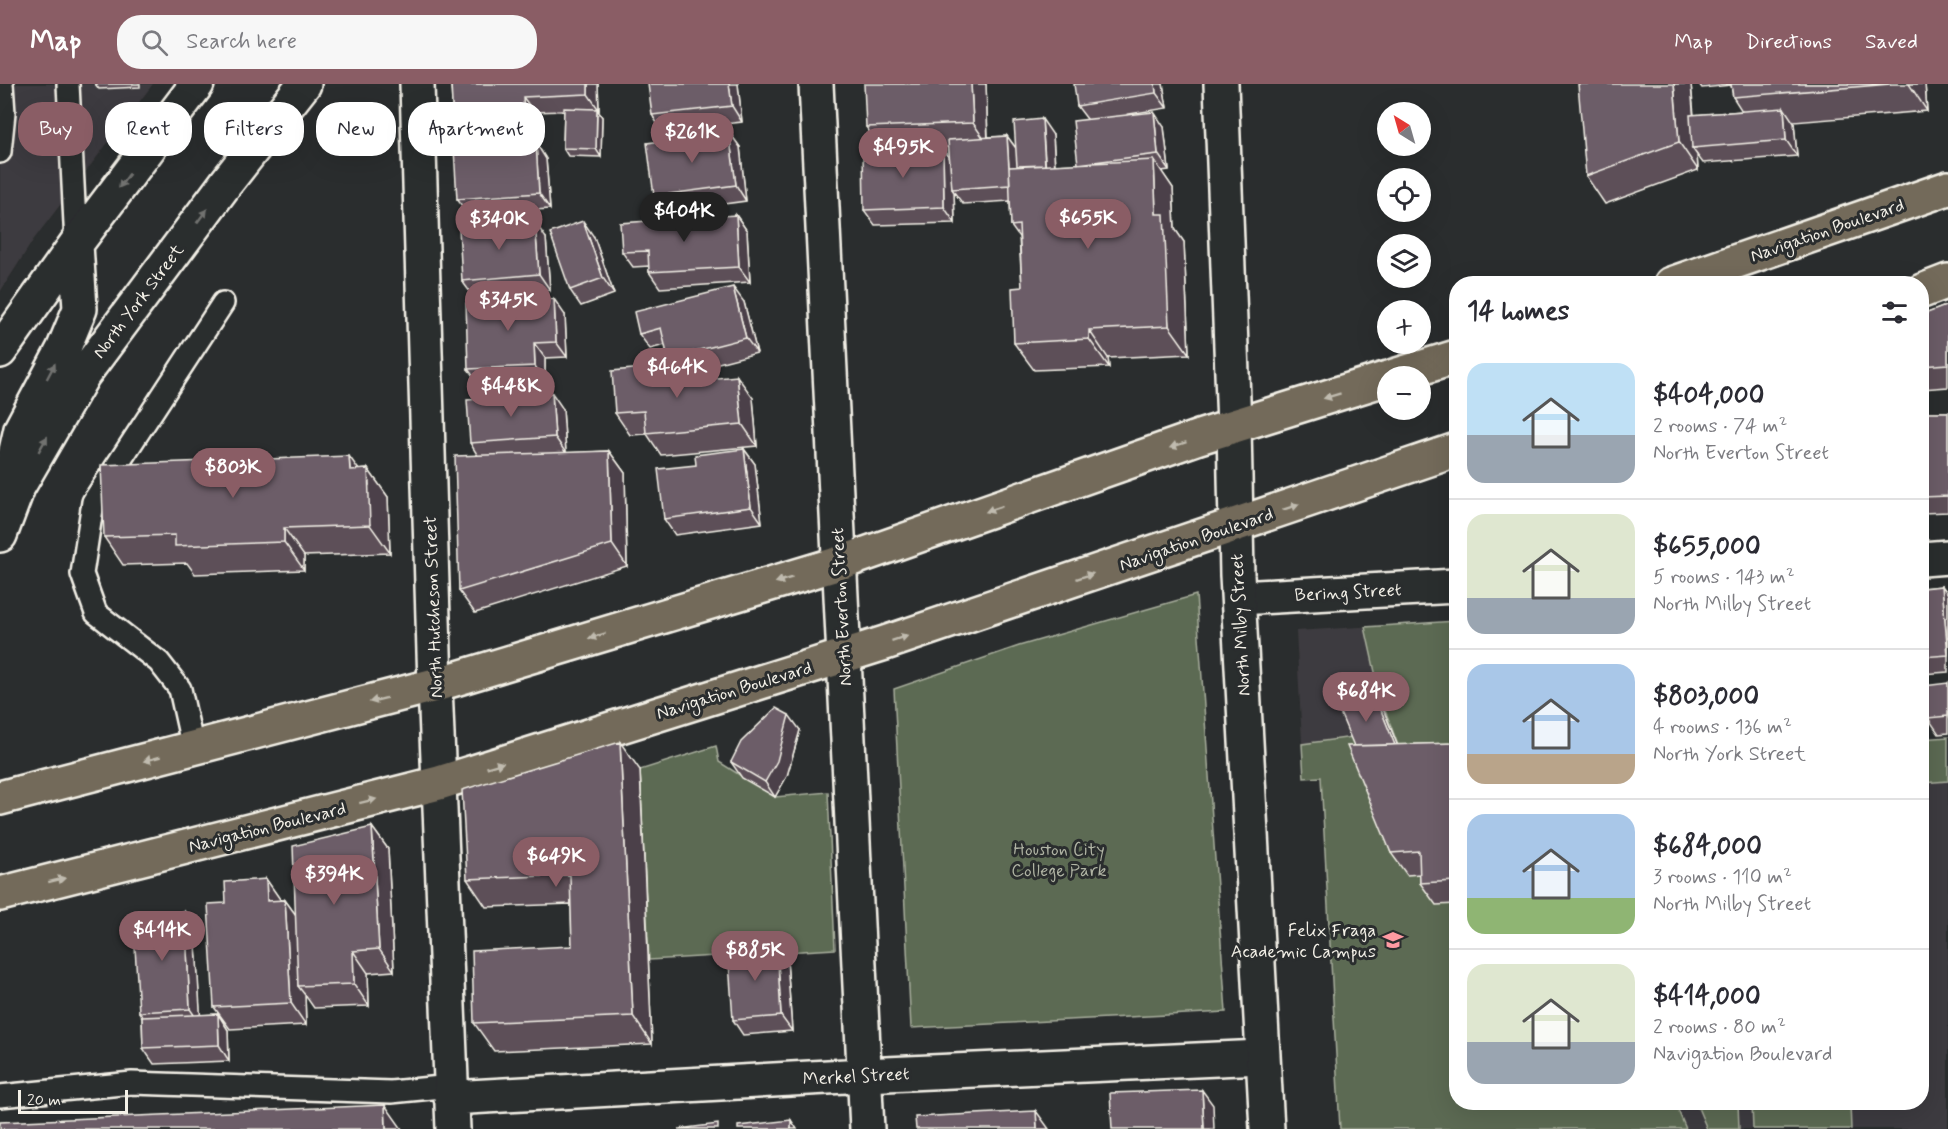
<!DOCTYPE html>
<html lang="en">
<head>
<meta charset="utf-8">
<style>
  :root { --surface:#fff; --page:#f7f7f7; --text:#2b2b33; --muted:#7c7c81; --line:#e1e1e2; --accent:#8a5d65 }
  body { margin:0; font-family:Mynerve,sans-serif; background:var(--page); color:var(--text); height:100vh; display:flex; flex-direction:column; font-size:22px; white-space:nowrap }
  * { box-sizing:border-box; margin:0 }
  p { font-size:20px; color:var(--muted) }
  .icon { flex:none; width:33px; height:33px; fill:none; stroke:currentColor; stroke-width:2; stroke-linecap:round; stroke-linejoin:round }
  .map { position:relative; flex:1; overflow:hidden }
  .details { position:absolute; left:1449px; top:192px; width:480px; height:834px; display:flex; flex-direction:column; background:var(--surface); border-radius:24px; box-shadow:0 6px 24px #0002 }
  .details>* { flex:none }
  .banner { position:absolute; left:18px; top:18px; width:570px; height:54px; display:flex; gap:12px }
  .needle { width:39px; rotate:323deg }
  .tools { position:absolute; left:1377px; top:18px; display:grid; gap:12px }
  .tools a { display:grid; place-items:center; width:54px; height:54px; border-radius:50%; background:var(--surface); box-shadow:0 6px 24px #0002; font-size:30px }
  .scale { position:absolute; left:18px; bottom:15px; width:110px; box-sizing:border-box; padding-left:6px; border:3px solid #f4f1e8; border-top:0; font-size:16px; line-height:21px; white-space:nowrap; color:#f4f1e8; -webkit-text-stroke:4px #2a2d2e; paint-order:stroke }
  .price { position:absolute; translate:-50% -51px; padding:0 14px; border-radius:21px; background:var(--accent); color:#fff; font-size:20px; line-height:39px; filter:drop-shadow(0 2px 3px #0008) }
  .price::after { content:''; position:absolute; left:50%; top:36px; width:18px; height:14px; margin-left:-9px; background:inherit; clip-path:polygon(0 0,100% 0,50% 100%) }
  .price.active { background:#222; color:#fff }
  ul { padding:0; list-style:none }
  li { display:flex; align-items:center; gap:18px; height:150px; padding:0 18px }
  li+li { border-top:2px solid var(--line) }
  li span { display:grid; place-items:center; flex:none; width:168px; height:120px; border-radius:18px; color:#555 }
  li>.icon { margin-inline-start:auto }
  span .icon { width:72px; height:72px; fill:#fffc; stroke-width:1 }
  li b { font-size:26px }
  h2 { display:flex; justify-content:space-between; align-items:center; height:72px; padding:0 18px; font-size:26px }
  .chip { padding:0 21px; border-radius:24px; background:var(--surface); box-shadow:0 6px 24px #0002; font-size:21px; line-height:54px }
  .chip.active { background:var(--accent); color:#fff }
  header { display:flex; align-items:center; gap:36px; box-sizing:border-box; height:84px; padding:0 30px; background:var(--accent); color:#fff }
  header strong { font-size:28px }
  nav { display:flex; gap:33px; margin-inline-start:auto; font-size:21px }
  .search { width:420px; height:54px; background:var(--page); display:flex; align-items:center; gap:15px; box-sizing:border-box; padding:0 21px; border-radius:24px; color:var(--muted); font-size:22px }
  .map>svg:first-child { display:block }
</style>
</head>
<body>
<header>
<strong>Map</strong>
<div class="search"><svg class="icon" aria-label="search" viewBox="0 0 24 24"><circle cx="10" cy="10" r="6"/><path d="M15 15l6 6"/></svg>Search here</div>
<nav><a>Map</a><a>Directions</a><a>Saved</a></nav>
</header>
<div class="map">
<svg width="1948" height="1045" viewBox="0 0 1948 1045">
  <rect width="100%" height="100%" fill="#2a2d2e"/>
  <filter id="ink" filterUnits="userSpaceOnUse"><feTurbulence type="fractalNoise" baseFrequency=".0167" numOctaves="2"/><feDisplacementMap in="SourceGraphic" scale="12" xChannelSelector="R" yChannelSelector="G"/><feConvolveMatrix kernelMatrix="1 2 1 2 8 2 1 2 1" color-interpolation-filters="sRGB"/></filter>
  <g filter="url(#ink)">
    <!-- built -->
    <path fill="#3e3b3f" d="M 0,0 L 153,0 L 34,155 L 0,208 Z
      M 1456,537 L 1456,1018 L 1922,1018 L 1922,655 L 1948,653 L 1948,1045 L 1340,1045 L 1321,693 L 1304,694 L 1296,547 Z"/>
    <!-- green -->
    <path fill="#5c6a52" stroke="#a8ae9d" stroke-width="1.5" d="M 1196,511 L 1226,928 L 911,944 L 894,605 L 1019,562 Z
      M 1456,537 L 1456,681 L 1406,683 L 1381,615 L 1365,543 Z
      M 1353,653 L 1434,789 L 1456,820 L 1456,1018 L 1675,1019 L 1686,1045 L 1340,1045 L 1321,693 L 1304,694 L 1302,660 Z
      M 1948,653 L 1948,697 L 1922,699 L 1922,655 Z
      M 716,662 L 719,678 L 775,713 L 828,708 L 835,865 L 649,876 L 640,686 Z
      M 1696,1019 L 1738,1019 L 1739,1045 L 1707,1045 Z
      M 1752,1019 L 1850,1019 L 1851,1045 L 1753,1045 Z"/>
    <g fill="none" stroke-linecap="round" stroke-linejoin="round">
      <!-- lane casing -->
      <g stroke="#f4f1e8" stroke-width="26">
        <path id="lane" d="M 68,0 L 76,160
          M 0,68 L 4,29 L 2,0
          M 193,664 L 180,605 L 159,578 L 96,529 L 82,490 L 93,418 L 223,219
          M 0,1012 L 132,999 L 391,1008 L 451,1002"/>
      </g>
      <!-- street casing -->
      <g stroke="#f4f1e8" stroke-width="38">
        <path id="street" d="M 417,0 L 435,601 L 453,1045
          M 816,0 L 867,1045
          M 1221,0 L 1234,342
          M 1922,475 L 1948,473
          M 1239,514 L 1456,502
          M 451,1014 L 864,991 L 1262,973"/>
      </g>
      <!-- secondary casing -->
      <g stroke="#f4f1e8" stroke-width="38">
        <path id="secondary" d="M 0,267 L 76,160 L 197,0
          M 1234,342 L 1237,491 L 1267,1045
          M 9,398 L 21,345 L 63,266 L 80,225 L 76,160
          M 0,451 L 18,403 L 83,291 L 226,99 L 304,0"/>
      </g>
      <!-- primary casing -->
      <g stroke="#f4f1e8" stroke-width="38">
        <path id="primary" d="M 1671,200 L 1948,104
          M 1922,207 L 1948,197
          M 1394,292 L 1456,273
          M 0,714 L 435,601 L 840,479 L 1199,353 L 1388,294
          M 0,810 L 439,699 L 885,559 L 1456,366"/>
      </g>
      <!-- lane -->
      <use href="#lane" stroke="#2a2d2e" stroke-width="21"/>
      <!-- street -->
      <use href="#street" stroke="#2a2d2e" stroke-width="33"/>
      <!-- secondary -->
      <use href="#secondary" stroke="#2a2d2e" stroke-width="33"/>
      <!-- primary -->
      <use href="#primary" stroke="#736b5a" stroke-width="33"/>
    </g>
    <!-- wall -->
    <path fill="#5d5059" stroke="#f4f1e8" stroke-width="1.5" d="M 95,0 L 140,0 L 140,3 L 99,5 Z
      M 451,0 L 598,0 L 599,26 L 597,26 L 602,33 L 601,73 L 568,72 L 563,64 L 564,27 L 534,28 L 535,51 L 463,54 L 453,39 Z
      M 738,0 L 742,38 L 662,47 L 652,31 Z
      M 986,0 L 988,53 L 1007,52 L 1015,63 L 1053,51 L 1055,81 L 1078,80 L 1087,35 L 1077,22 L 1163,0 L 1167,24 L 1129,30 L 1164,43 L 1169,86 L 1161,87 L 1173,104 L 1175,145 L 1184,158 L 1189,270 L 1108,274 L 1109,283 L 1034,286 L 1014,259 L 1022,203 L 1019,153 L 1011,142 L 1010,117 L 963,120 L 954,108 L 955,139 L 875,141 L 864,126 L 950,74 L 949,63 L 881,65 L 866,43 Z
      M 1691,0 L 1694,31 L 1742,27 L 1733,13 L 1731,1 L 1702,4 L 1699,0 L 1925,0 L 1927,27 L 1793,38 L 1794,39 L 1797,72 L 1703,79 L 1697,71 L 1698,86 L 1605,120 L 1586,92 Z
      M 729,48 L 740,63 L 746,117 L 664,128 L 654,112 Z
      M 536,59 L 546,75 L 550,125 L 468,130 L 457,115 Z
      M 736,131 L 747,147 L 750,198 L 660,204 L 649,188 L 649,182 L 633,183 L 622,168 Z
      M 594,153 L 614,210 L 581,222 L 570,206 Z
      M 546,154 L 550,206 L 473,212 L 462,197 Z
      M 744,218 L 757,269 L 680,289 L 686,297 L 753,314 L 757,362 L 661,371 L 647,350 L 630,351 L 615,329 L 673,281 L 668,274 L 665,261 L 650,265 L 639,250 Z
      M 1948,221 L 1948,303 L 1922,305 L 1922,231 Z
      M 565,231 L 567,273 L 545,274 L 545,297 L 479,300 L 468,285 Z
      M 563,325 L 566,369 L 609,367 L 625,389 L 627,482 L 475,529 L 459,507 L 478,372 L 470,359 Z
      M 1922,328 L 1948,328 L 1948,428 L 1922,429 Z
      M 744,365 L 755,380 L 762,439 L 675,451 L 664,435 L 696,381 Z
      M 368,385 L 388,413 L 390,469 L 304,472 L 304,486 L 195,490 L 187,479 L 123,481 L 104,453 L 359,386 Z
      M 1942,502 L 1948,510 L 1948,588 L 1922,590 L 1922,504 Z
      M 1948,599 L 1948,649 L 1939,650 L 1928,634 Z
      M 1374,609 L 1380,617 L 1397,661 L 1456,659 L 1456,820 L 1436,821 L 1420,799 L 1420,790 L 1407,791 L 1391,769 L 1354,662 Z
      M 800,646 L 787,692 L 775,713 L 742,694 L 731,678 Z
      M 640,686 L 652,960 L 494,967 L 474,939 L 572,862 L 571,820 L 486,823 L 467,795 Z
      M 372,743 L 388,765 L 394,887 L 368,889 L 369,922 L 314,924 L 305,911 L 306,941 L 230,945 L 214,923 L 226,819 L 266,795 L 280,816 L 285,816 L 295,830 Z
      M 195,844 L 200,931 L 218,930 L 228,946 L 229,977 L 154,980 L 143,964 L 142,933 L 139,928 Z
      M 787,876 L 792,947 L 743,951 L 733,936 Z"/>
    <!-- shaded-wall -->
    <path fill="#4c4149" stroke="#f4f1e8" stroke-width="1.5" d="M 588,0 L 598,0 L 599,26 L 588,10 Z
      M 729,0 L 738,0 L 742,38 L 732,22 Z
      M 971,0 L 986,0 L 988,61 L 973,39 Z
      M 1155,0 L 1163,0 L 1167,24 L 1156,9 Z
      M 1674,0 L 1691,0 L 1696,64 L 1692,64 L 1697,71 L 1698,86 L 1679,58 Z
      M 1909,0 L 1925,0 L 1927,27 Z
      M 523,13 L 534,28 L 535,51 L 524,36 Z
      M 1784,24 L 1794,39 L 1797,72 L 1786,56 Z
      M 597,25 L 602,33 L 601,73 L 596,65 Z
      M 1154,28 L 1164,43 L 1169,86 L 1158,70 Z
      M 1042,35 L 1053,51 L 1056,104 L 1046,89 Z
      M 729,48 L 740,63 L 746,117 L 736,101 Z
      M 1007,52 L 1018,67 L 1019,90 L 1010,101 Z
      M 536,59 L 546,75 L 550,125 L 539,109 Z
      M 943,64 L 953,79 L 952,105 L 954,108 L 955,139 L 944,123 Z
      M 1154,76 L 1173,104 L 1175,145 L 1184,158 L 1189,270 L 1169,242 L 1156,130 Z
      M 736,131 L 747,147 L 750,198 L 739,183 Z
      M 583,137 L 594,153 L 614,210 L 603,194 Z
      M 535,138 L 546,154 L 550,206 L 539,190 Z
      M 733,203 L 744,218 L 757,269 L 746,254 Z
      M 554,215 L 565,231 L 567,273 L 556,258 Z
      M 1089,246 L 1108,274 L 1109,283 L 1089,255 Z
      M 534,259 L 545,274 L 545,297 L 535,282 Z
      M 675,281 L 690,303 L 676,298 Z
      M 737,292 L 753,314 L 757,362 L 742,340 Z
      M 552,309 L 563,325 L 566,369 L 555,353 Z
      M 744,365 L 755,380 L 762,439 L 751,423 Z
      M 609,367 L 625,389 L 627,482 L 612,460 Z
      M 349,372 L 369,400 L 368,385 L 388,413 L 390,469 L 370,441 L 350,386 Z
      M 284,444 L 304,472 L 304,486 L 284,458 Z
      M 1942,502 L 1948,510 L 1948,571 Z
      M 1374,609 L 1380,617 L 1406,683 L 1400,675 Z
      M 789,631 L 800,646 L 787,692 L 775,713 L 765,698 Z
      M 620,658 L 640,686 L 652,960 L 633,932 Z
      M 372,743 L 388,765 L 394,887 L 379,865 Z
      M 266,795 L 282,818 L 267,817 Z
      M 285,816 L 301,838 L 298,902 L 305,911 L 306,941 L 291,919 Z
      M 185,828 L 195,844 L 201,941 L 190,925 Z
      M 777,860 L 787,876 L 792,947 L 781,932 Z
      M 353,867 L 368,889 L 369,922 L 354,900 Z
      M 218,930 L 228,946 L 229,977 L 219,961 Z
      M 1202,1006 L 1213,1021 L 1214,1045 L 1204,1045 Z
      M 385,1021 L 402,1045 L 386,1045 Z
      M 1036,1027 L 1049,1045 L 1037,1045 Z
      M 791,1036 L 797,1045 L 791,1045 Z"/>
    <!-- building -->
    <path fill="#6c5d68" stroke="#f4f1e8" stroke-width="1.5" d="M 451,0 L 588,0 L 588,10 L 523,13 L 524,36 L 453,39 Z
      M 648,0 L 729,0 L 732,22 L 652,31 Z
      M 864,0 L 971,0 L 973,39 L 866,43 Z
      M 1074,0 L 1155,0 L 1156,9 L 1077,22 Z
      M 1578,0 L 1674,0 L 1679,58 L 1586,92 Z
      M 1731,0 L 1891,0 L 1733,13 Z
      M 564,24 L 597,25 L 596,65 L 563,64 Z
      M 1784,24 L 1786,56 L 1692,64 L 1690,31 Z
      M 1154,28 L 1158,70 L 1078,80 L 1073,37 Z
      M 1042,35 L 1045,81 L 1017,82 L 1014,38 Z
      M 729,48 L 736,101 L 654,112 L 647,59 Z
      M 1007,52 L 1010,101 L 952,105 L 948,56 Z
      M 536,59 L 539,109 L 457,115 L 454,65 Z
      M 943,64 L 944,123 L 864,126 L 863,66 Z
      M 1154,76 L 1156,130 L 1164,130 L 1169,242 L 1089,246 L 1089,255 L 1014,259 L 1012,204 L 1022,203 L 1019,141 L 1011,142 L 1009,83 Z
      M 736,131 L 739,183 L 649,188 L 648,167 L 622,168 L 620,139 Z
      M 583,137 L 603,194 L 570,206 L 550,149 Z
      M 535,138 L 539,190 L 462,197 L 459,144 Z
      M 733,203 L 746,254 L 668,274 L 661,244 L 639,250 L 634,228 Z
      M 554,215 L 556,258 L 534,259 L 535,282 L 468,285 L 466,219 Z
      M 1948,221 L 1948,280 L 1922,282 L 1922,231 Z
      M 675,281 L 676,298 L 737,292 L 742,340 L 646,349 L 644,327 L 615,329 L 612,287 Z
      M 552,309 L 555,353 L 470,359 L 467,316 Z
      M 1922,328 L 1948,328 L 1948,412 L 1922,413 Z
      M 744,365 L 751,423 L 664,435 L 658,385 L 696,381 L 695,371 Z
      M 609,367 L 612,460 L 459,507 L 455,372 Z
      M 349,372 L 350,386 L 368,385 L 370,441 L 284,444 L 284,458 L 175,462 L 175,451 L 104,453 L 101,381 Z
      M 1942,502 L 1948,571 L 1922,573 L 1922,504 Z
      M 1948,599 L 1948,632 L 1928,634 L 1924,602 Z
      M 1374,609 L 1395,661 L 1354,662 L 1338,624 Z
      M 776,624 L 789,631 L 777,677 L 765,698 L 731,678 L 741,658 Z
      M 620,658 L 633,932 L 474,939 L 472,867 L 572,862 L 570,791 L 467,795 L 462,706 Z
      M 1456,659 L 1456,797 L 1420,799 L 1419,767 L 1391,769 L 1347,662 Z
      M 372,743 L 379,865 L 353,867 L 354,900 L 298,902 L 293,762 Z
      M 266,795 L 267,817 L 285,816 L 291,919 L 214,923 L 208,820 L 226,819 L 225,798 Z
      M 185,828 L 190,925 L 139,928 L 133,831 Z
      M 777,860 L 781,932 L 733,936 L 728,864 Z
      M 218,930 L 219,961 L 143,964 L 142,933 Z
      M 1202,1006 L 1204,1045 L 1112,1045 L 1110,1009 Z
      M 385,1021 L 386,1045 L 0,1045 L 0,1038 Z
      M 1036,1027 L 1037,1045 L 916,1045 L 915,1033 Z
      M 791,1036 L 791,1045 L 738,1045 L 738,1042 Z
      M 718,1040 L 718,1045 L 678,1045 Z"/>
    <!-- one-way arrows -->
    <defs><path id="oneway-solid" d="M-6-.8H1V-3.2L6.5 0L1 3.2V.8H-6Z" transform="scale(1.5)"/></defs>
    <g fill="#71726f">
      <use href="#oneway-solid" transform="translate(124 97) rotate(127)"/>
      <use href="#oneway-solid" transform="translate(202 132) rotate(-53)"/>
      <use href="#oneway-solid" transform="translate(51 287) rotate(-62)"/>
      <use href="#oneway-solid" transform="translate(43 360) rotate(-60)"/>
    </g>
    <g fill="#c0bbaf">
      <use href="#oneway-solid" transform="translate(1332 312) rotate(163)"/>
      <use href="#oneway-solid" transform="translate(1178 361) rotate(161)"/>
      <use href="#oneway-solid" transform="translate(1291 423) rotate(-19)"/>
      <use href="#oneway-solid" transform="translate(994 425) rotate(161)"/>
      <use href="#oneway-solid" transform="translate(1085 492) rotate(-18)"/>
      <use href="#oneway-solid" transform="translate(784 496) rotate(163)"/>
      <use href="#oneway-solid" transform="translate(597 552) rotate(163)"/>
      <use href="#oneway-solid" transform="translate(900 554) rotate(-18)"/>
      <use href="#oneway-solid" transform="translate(378 616) rotate(166)"/>
      <use href="#oneway-solid" transform="translate(152 675) rotate(165)"/>
      <use href="#oneway-solid" transform="translate(495 681) rotate(-17)"/>
      <use href="#oneway-solid" transform="translate(368 717) rotate(-14)"/>
      <use href="#oneway-solid" transform="translate(57 796) rotate(-14)"/>
    </g>
  </g>
  <!-- icons -->
  <defs>
    <g id="school-bare" transform="scale(1.62)"><path d="M0-5L7-2L0 1L-7-2ZM-4 1L0 2.5L4 1V4Q0 6-4 4Z" fill="#ff9aa2" stroke="#2a2d2e" stroke-width="2.5" paint-order="stroke"/></g>
  </defs>
  <g fill-rule="evenodd">
    <use href="#school-bare" x="1393" y="856"/>
  </g>
  <g text-anchor="middle" stroke-width="6" stroke-linejoin="round" paint-order="stroke">
    <!-- street labels -->
    <g font-size="18" fill="#f4f1e8" stroke="#2a2d2e">
      <text transform="translate(1827 146) rotate(-19)" y="6">Navigation Boulevard</text>
      <text transform="translate(138 217) rotate(-53)" y="6">North York Street</text>
      <text transform="translate(1196 455) rotate(-19)" y="6">Navigation Boulevard</text>
      <text transform="translate(1348 508) rotate(-3)" y="6">Bering Street</text>
      <text transform="translate(433 523) rotate(-92)" y="6">North Hutcheson Street</text>
      <text transform="translate(841 523) rotate(-93)" y="6">North Everton Street</text>
      <text transform="translate(1240 541) rotate(-93)" y="6">North Milby Street</text>
      <text transform="translate(734 606) rotate(-17)" y="6">Navigation Boulevard</text>
      <text transform="translate(267 743) rotate(-14)" y="6">Navigation Boulevard</text>
      <text transform="translate(856 992) rotate(-3)" y="6">Merkel Street</text>
    </g>
    <!-- park labels -->
    <g font-size="18" fill="#b0b4a4" stroke="#2a2d2e">
      <text x="1059" y="771">Houston City<tspan x="1059" dy="21">College Park</tspan></text>
    </g>
    <!-- poi labels -->
    <g font-size="18" fill="#f4f1e8" stroke="#2a2d2e" text-anchor="end">
      <text x="1376" y="852">Felix Fraga<tspan x="1376" dy="21">Academic Campus</tspan></text>
    </g>
  </g>
</svg>
<div class="tools">
<a><svg class="needle" viewBox="-14 -14 28 28"><path d="M0-13l5 13h-10z" fill="#e53935"/><path d="M0 13l5-13h-10z" fill="#7c7c81"/></svg></a>
<a><svg class="icon" aria-label="locate" viewBox="0 0 24 24"><circle cx="12" cy="12" r="6"/><path d="M12 2v4M12 18v4M2 12h4M18 12h4"/></svg></a>
<a><svg class="icon" aria-label="layers" viewBox="0 0 24 24"><path d="M12 4l9 5-9 5-9-5zM3 14l9 5 9-5"/></svg></a>
<a>+</a>
<a>−</a>
</div>
<div class="scale">20 m</div>
<b class="price" style="left:692px;top:80px">$261K</b>
<b class="price" style="left:903px;top:95px">$495K</b>
<b class="price active" style="left:684px;top:159px">$404K</b>
<b class="price" style="left:1088px;top:166px">$655K</b>
<b class="price" style="left:499px;top:167px">$340K</b>
<b class="price" style="left:508px;top:248px">$345K</b>
<b class="price" style="left:677px;top:315px">$464K</b>
<b class="price" style="left:511px;top:334px">$448K</b>
<b class="price" style="left:233px;top:415px">$803K</b>
<b class="price" style="left:1366px;top:639px">$684K</b>
<b class="price" style="left:556px;top:804px">$649K</b>
<b class="price" style="left:334px;top:822px">$394K</b>
<b class="price" style="left:162px;top:878px">$414K</b>
<b class="price" style="left:755px;top:898px">$885K</b>
<div class="banner">
<a class="chip active">Buy</a>
<a class="chip">Rent</a>
<a class="chip">Filters</a>
<a class="chip">New</a>
<a class="chip">Apartment</a>
</div>
<section class="details">
<h2>14 homes<svg class="icon" aria-label="filters" viewBox="0 0 24 24"><path d="M4 7h16M4 17h16"/><circle cx="9" cy="7" r="2"/><circle cx="15" cy="17" r="2"/></svg></h2>
<ul>
<li><span style="background:linear-gradient(#bfe0f5 60%,#9aa5b1 0)"><svg class="icon" aria-label="home" viewBox="0 0 24 24"><path d="M3 11l9-7 9 7M6 9v11h12V9"/></svg></span><div><b>$404,000</b><p>2 rooms · 74 m²</p><p>North Everton Street</p></div></li>
<li><span style="background:linear-gradient(#dfe7d0 70%,#9aa5b1 0)"><svg class="icon" aria-label="home" viewBox="0 0 24 24"><path d="M3 11l9-7 9 7M6 9v11h12V9"/></svg></span><div><b>$655,000</b><p>5 rooms · 143 m²</p><p>North Milby Street</p></div></li>
<li><span style="background:linear-gradient(#a9c7e8 75%,#b9a48a 0)"><svg class="icon" aria-label="home" viewBox="0 0 24 24"><path d="M3 11l9-7 9 7M6 9v11h12V9"/></svg></span><div><b>$803,000</b><p>4 rooms · 136 m²</p><p>North York Street</p></div></li>
<li><span style="background:linear-gradient(#a9c7e8 70%,#8fb573 0)"><svg class="icon" aria-label="home" viewBox="0 0 24 24"><path d="M3 11l9-7 9 7M6 9v11h12V9"/></svg></span><div><b>$684,000</b><p>3 rooms · 110 m²</p><p>North Milby Street</p></div></li>
<li><span style="background:linear-gradient(#dfe7d0 65%,#9aa5b1 0)"><svg class="icon" aria-label="home" viewBox="0 0 24 24"><path d="M3 11l9-7 9 7M6 9v11h12V9"/></svg></span><div><b>$414,000</b><p>2 rooms · 80 m²</p><p>Navigation Boulevard</p></div></li>
</ul>
</section>
</div>
</body>
</html>
